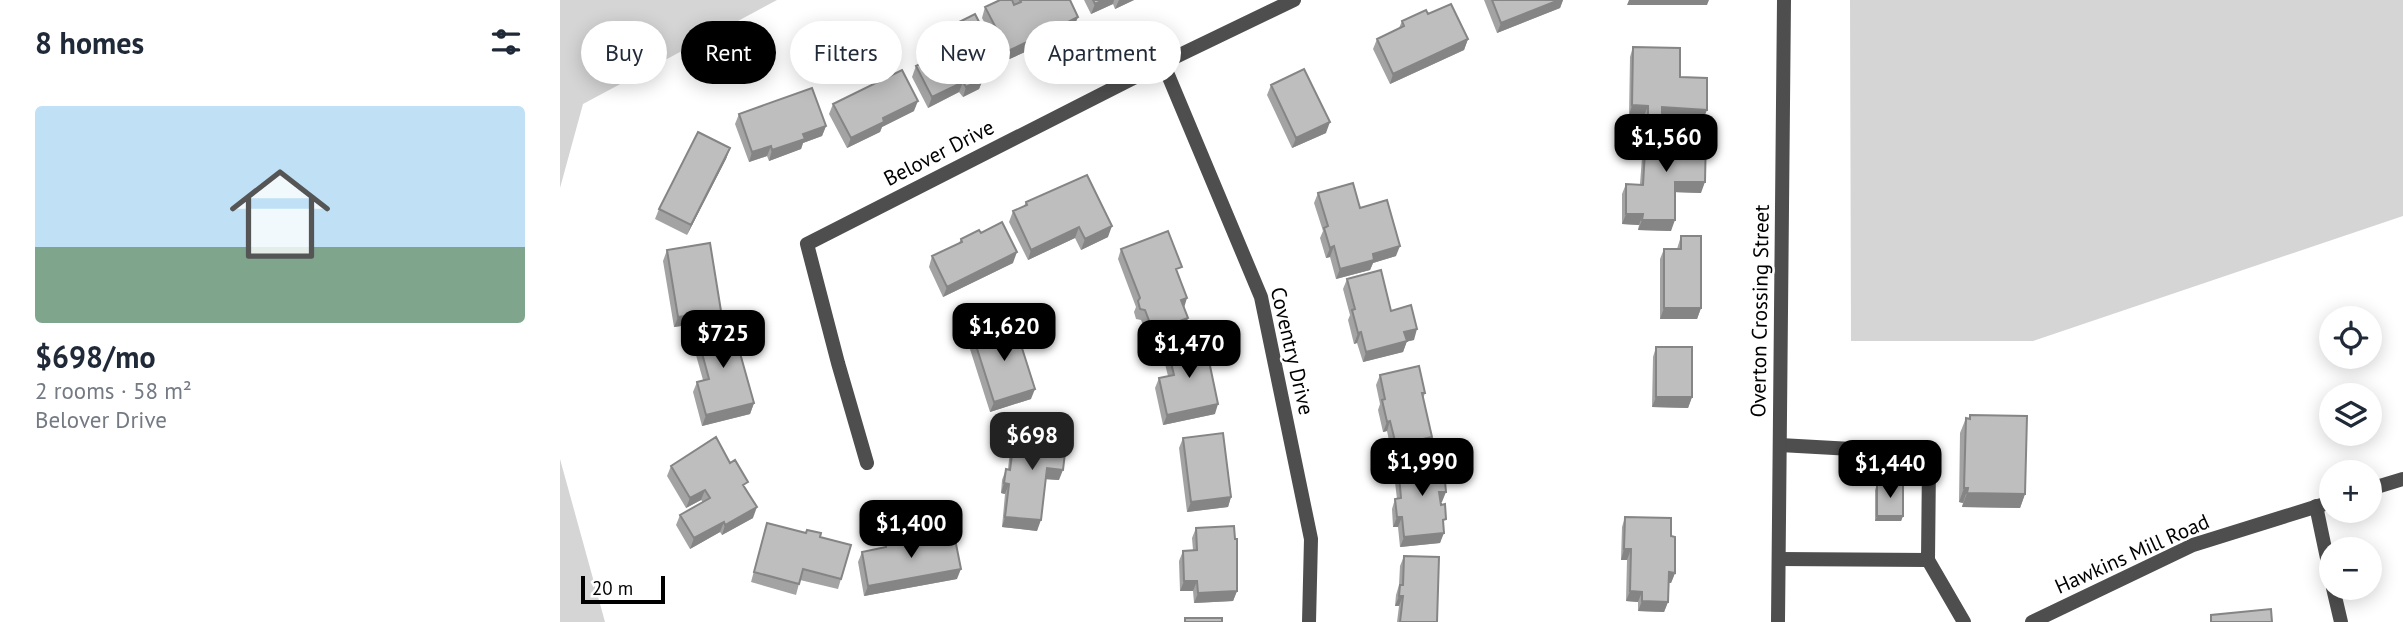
<!DOCTYPE html>
<html lang="en">
<head>
<meta charset="utf-8">
<style>
  :root { --surface:#fff; --page:#f2f2f3; --text:#1f2937; --muted:#747a83; --accent:#000 }
  body { margin:0; font-family:"PT Sans",sans-serif; background:var(--page); color:var(--text); height:100vh; display:flex; flex-direction:column; font-size:26px; white-space:nowrap }
  * { box-sizing:border-box; margin:0 }
  p { font-size:23px; color:var(--muted) }
  .icon { flex:none; width:38px; height:38px; fill:none; stroke:currentColor; stroke-width:2; stroke-linecap:round; stroke-linejoin:round }
  .map { position:relative; flex:1; overflow:hidden }
  .panel { display:flex; flex-direction:column; background:var(--surface); width:560px }
  .panel>* { flex:none }
  .guide { position:absolute; left:21px; top:21px; width:665px; height:63px; display:flex; gap:14px }
  .fabs { position:absolute; left:1759px; top:306px; display:grid; gap:14px }
  .fabs a { display:grid; place-items:center; width:63px; height:63px; border-radius:50%; background:var(--surface); box-shadow:0 4px 18px #0003; font-size:35px }
  .scale { position:absolute; left:21px; bottom:18px; width:84px; box-sizing:border-box; padding-left:7px; border:4px solid #000; border-top:0; font-size:19px; line-height:24px; white-space:nowrap; color:#000; -webkit-text-stroke:5px #fff; paint-order:stroke }
  .price { position:absolute; translate:-50% -60px; padding:0 16px; border-radius:14px; background:var(--accent); color:#fff; font-size:23px; line-height:46px; filter:drop-shadow(0 2px 4px #0008) }
  .price::after { content:''; position:absolute; left:50%; top:42px; width:21px; height:16px; margin-left:-10px; background:inherit; clip-path:polygon(0 0,100% 0,50% 100%) }
  .price.selected { background:#222; color:#fff }
  ul { padding:0; list-style:none }
  li { display:grid; align-content:center; gap:14px; height:371px; padding:0 35px }
  li span { display:grid; place-items:center; height:217px; border-radius:7px; color:#555 }
  li>.icon { margin-inline-start:auto }
  span .icon { width:126px; height:126px; fill:#fffc; stroke-width:1 }
  li b { font-size:30px }
  h2 { display:flex; justify-content:space-between; align-items:center; height:84px; padding:0 35px; font-size:30px }
  .chip { padding:0 24px; border-radius:32px; background:var(--surface); box-shadow:0 4px 18px #0003; font-size:24px; line-height:63px }
  .chip.selected { background:var(--accent); color:#fff }
  main { display:flex; flex:1; min-height:0 }
  .map>svg:first-child { display:block }
</style>
</head>
<body>
<main>
<section class="panel">
<h2>8 homes<svg class="icon" aria-label="filters" viewBox="0 0 24 24"><path d="M4 7h16M4 17h16"/><circle cx="9" cy="7" r="2"/><circle cx="15" cy="17" r="2"/></svg></h2>
<ul>
<li><span style="background:linear-gradient(#bfe0f5 65%,#7fa58c 0)"><svg class="icon" aria-label="home" viewBox="0 0 24 24"><path d="M3 11l9-7 9 7M6 9v11h12V9"/></svg></span><div><b>$698/mo</b><p>2 rooms · 58 m²</p><p>Belover Drive</p></div></li>
</ul>
</section>
<div class="map">
<svg width="1843" height="622" viewBox="0 0 1843 622">
  <rect width="100%" height="100%" fill="#fff"/>
  <!-- green -->
  <path fill="#d5d5d5" d="M 0,0 L 217,0 L 23,104 L 0,188 Z
    M 1290,0 L 1843,0 L 1843,216 L 1473,341 L 1291,341 Z
    M 0,459 L 45,622 L 0,622 Z"/>
  <g fill="none" stroke-linecap="round" stroke-linejoin="round">
    <!-- service -->
    <path stroke="#4e4e4e" stroke-width="14" d="M 1220,445 L 1364,453 L 1369,463 L 1368,560 L 1404,622
      M 1219,559 L 1368,560"/>
    <!-- minor -->
    <path stroke="#4e4e4e" stroke-width="14" d="M 603,63 L 701,297 L 751,539 L 749,622
      M 307,463 L 278,363 L 247,244 L 603,63 L 734,0
      M 1756,506 L 1771,577
      M 1773,588 L 1781,622"/>
    <!-- tertiary -->
    <path stroke="#4e4e4e" stroke-width="14" d="M 1810,489 L 1843,479
      M 1218,622 L 1224,0
      M 1472,622 L 1633,545 L 1771,502"/>
  </g>
  <!-- wall -->
  <path fill="#a3a3a3" d="M 440,0 L 510,0 L 514,27 L 491,39 L 488,46 L 467,56 L 465,52 L 445,61 L 422,18 L 425,7 Z
    M 524,0 L 574,0 L 555,9 L 553,4 L 531,14 Z
    M 924,0 L 1003,0 L 1000,8 L 937,33 Z
    M 868,14 L 908,39 L 904,50 L 830,84 L 813,49 L 817,39 L 839,28 L 842,21 Z
    M 387,28 L 436,73 L 423,79 L 419,89 L 403,97 L 399,92 L 368,108 L 352,77 L 356,66 L 389,50 L 383,39 Z
    M 1073,47 L 1120,77 L 1143,120 L 1102,118 L 1098,130 L 1084,130 L 1084,116 L 1069,116 L 1070,57 Z
    M 711,85 L 766,133 L 732,148 L 707,95 Z
    M 273,104 L 354,111 L 322,127 L 320,132 L 287,148 L 269,114 Z
    M 179,114 L 266,126 L 262,136 L 243,143 L 241,149 L 209,161 L 207,156 L 189,162 L 175,124 Z
    M 1086,134 L 1141,193 L 1115,192 L 1111,231 L 1078,230 L 1079,225 L 1062,224 L 1062,194 L 1066,184 L 1080,184 L 1083,144 Z
    M 170,148 L 166,159 L 127,235 L 95,219 L 99,209 Z
    M 758,193 L 800,208 L 836,256 L 813,263 L 810,270 L 776,279 L 770,257 L 766,258 L 760,238 L 763,231 L 754,203 Z
    M 466,202 L 548,237 L 521,250 L 515,238 L 468,260 L 449,222 L 453,211 L 464,206 Z
    M 421,233 L 453,263 L 383,297 L 369,267 L 372,256 L 399,243 L 401,239 Z
    M 1121,236 L 1141,308 L 1137,319 L 1100,319 L 1100,259 L 1104,249 L 1117,249 Z
    M 561,249 L 619,275 L 624,308 L 628,318 L 624,328 L 589,341 L 581,320 L 576,319 L 574,312 L 576,307 L 558,259 Z
    M 107,250 L 157,321 L 114,327 L 103,261 Z
    M 787,279 L 831,311 L 854,340 L 847,341 L 843,352 L 803,362 L 797,343 L 794,344 L 788,320 L 790,315 L 783,289 Z
    M 136,331 L 194,403 L 190,414 L 142,426 L 133,392 L 137,382 L 143,380 L 132,341 Z
    M 413,336 L 471,399 L 430,412 L 409,346 Z
    M 1096,347 L 1132,397 L 1128,408 L 1092,407 L 1093,357 Z
    M 608,350 L 655,414 L 603,425 L 595,388 L 599,378 L 608,376 L 604,360 Z
    M 820,375 L 865,393 L 863,399 L 872,437 L 868,448 L 832,455 L 827,431 L 823,432 L 818,410 L 820,404 L 816,385 Z
    M 1410,415 L 1465,494 L 1460,508 L 1402,507 L 1403,503 L 1399,502 L 1400,433 L 1406,418 L 1408,419 Z
    M 455,431 L 499,480 L 486,479 L 477,531 L 442,527 L 445,494 L 441,493 L 442,480 L 446,469 L 448,469 L 451,441 Z
    M 623,438 L 671,497 L 668,507 L 627,512 L 619,448 Z
    M 838,464 L 882,502 L 880,502 L 884,527 L 880,543 L 840,547 L 838,527 L 833,527 L 832,509 L 835,499 L 837,499 L 834,474 Z
    M 111,466 L 186,488 L 193,518 L 162,535 L 160,532 L 130,549 L 116,525 L 120,515 L 143,502 L 141,500 L 126,508 L 107,476 Z
    M 1317,484 L 1343,516 L 1341,521 L 1315,521 L 1315,490 Z
    M 1065,517 L 1111,536 L 1115,573 L 1111,583 L 1109,583 L 1108,602 L 1104,612 L 1078,611 L 1078,602 L 1066,601 L 1067,560 L 1061,560 L 1062,527 Z
    M 207,523 L 260,537 L 281,579 L 278,589 L 240,580 L 236,595 L 191,582 Z
    M 636,528 L 677,591 L 673,601 L 634,603 L 633,591 L 620,591 L 619,561 L 623,551 L 633,550 L 632,538 Z
    M 326,545 L 397,579 L 304,596 L 298,562 L 302,552 L 325,547 Z
    M 844,556 L 877,622 L 837,622 L 839,606 L 835,606 L 836,595 L 839,585 L 840,566 Z"/>
  <!-- shaded-wall -->
  <path fill="#858585" d="M 543,0 L 554,0 L 553,4 L 531,14 L 535,4 Z
    M 559,0 L 574,0 L 555,9 Z
    M 999,0 L 1003,0 L 1000,8 L 937,33 L 941,23 Z
    M 1069,0 L 1149,0 L 1147,5 L 1067,5 Z
    M 518,17 L 514,27 L 491,39 L 488,46 L 467,56 L 471,46 L 490,31 Z
    M 908,39 L 904,50 L 830,84 L 833,74 Z
    M 469,41 L 465,52 L 445,61 L 448,51 Z
    M 440,63 L 436,73 L 423,79 L 419,89 L 403,97 L 406,87 L 420,72 Z
    M 403,82 L 399,92 L 368,108 L 372,97 Z
    M 358,101 L 354,111 L 322,127 L 320,132 L 287,148 L 291,138 L 323,118 Z
    M 1072,105 L 1088,106 L 1084,116 L 1069,116 Z
    M 1102,107 L 1147,110 L 1143,120 L 1099,117 Z
    M 1088,120 L 1102,120 L 1098,130 L 1084,130 Z
    M 770,122 L 766,133 L 732,148 L 736,138 Z
    M 266,126 L 262,136 L 243,143 L 241,149 L 209,161 L 212,150 L 243,134 Z
    M 211,146 L 207,156 L 189,162 L 192,152 Z
    M 170,148 L 166,159 L 127,235 L 131,225 Z
    M 1115,182 L 1145,182 L 1141,193 L 1111,192 Z
    M 1066,214 L 1083,214 L 1079,225 L 1062,224 Z
    M 1082,220 L 1115,220 L 1111,231 L 1078,230 Z
    M 552,226 L 548,237 L 521,250 L 525,239 Z
    M 519,227 L 515,238 L 468,260 L 471,250 Z
    M 774,246 L 770,257 L 766,258 L 770,248 Z
    M 840,246 L 836,256 L 813,263 L 810,270 L 776,279 L 780,269 L 813,254 Z
    M 457,252 L 453,263 L 383,297 L 387,287 Z
    M 627,298 L 624,308 L 621,300 Z
    M 1104,308 L 1141,308 L 1137,319 L 1100,319 Z
    M 161,311 L 157,321 L 114,327 L 118,317 Z
    M 628,318 L 624,328 L 589,341 L 593,331 Z
    M 857,329 L 854,340 L 841,343 L 844,332 Z
    M 801,332 L 797,343 L 794,344 L 798,333 Z
    M 847,341 L 843,352 L 803,362 L 806,352 Z
    M 475,389 L 471,399 L 430,412 L 434,402 Z
    M 1096,397 L 1132,397 L 1128,408 L 1092,407 Z
    M 194,403 L 190,414 L 142,426 L 146,415 Z
    M 658,404 L 655,414 L 603,425 L 607,415 Z
    M 830,421 L 827,431 L 823,432 L 827,422 Z
    M 872,437 L 868,448 L 832,455 L 836,445 Z
    M 487,468 L 503,470 L 499,480 L 483,479 Z
    M 444,483 L 449,484 L 445,494 L 441,493 Z
    M 1404,488 L 1408,488 L 1403,503 L 1399,502 Z
    M 145,490 L 141,500 L 126,508 L 130,498 Z
    M 879,492 L 886,492 L 882,502 L 876,503 Z
    M 1407,493 L 1465,494 L 1460,508 L 1402,507 Z
    M 671,497 L 668,507 L 627,512 L 631,502 Z
    M 197,507 L 193,518 L 162,535 L 165,525 Z
    M 1317,516 L 1343,516 L 1341,521 L 1315,521 Z
    M 445,517 L 481,520 L 477,531 L 442,527 Z
    M 837,517 L 842,517 L 838,527 L 833,527 Z
    M 164,522 L 160,532 L 130,549 L 134,538 Z
    M 884,533 L 880,543 L 840,547 L 844,537 Z
    M 1064,549 L 1071,549 L 1067,560 L 1061,560 Z
    M 401,569 L 397,579 L 304,596 L 308,586 Z
    M 1109,572 L 1115,573 L 1111,583 L 1105,582 Z
    M 624,581 L 637,581 L 633,591 L 620,591 Z
    M 677,591 L 673,601 L 634,603 L 638,593 Z
    M 1070,591 L 1082,592 L 1078,602 L 1066,601 Z
    M 839,596 L 843,596 L 839,606 L 835,606 Z
    M 1082,601 L 1108,602 L 1104,612 L 1078,611 Z"/>
  <!-- building -->
  <path fill="#bebebe" stroke="#858585" stroke-width="2" d="M 440,0 L 452,0 L 454,5 L 461,2 L 460,0 L 510,0 L 518,17 L 490,31 L 492,35 L 471,46 L 469,41 L 448,51 L 425,7 Z
    M 533,0 L 543,0 L 535,4 Z
    M 932,0 L 999,0 L 941,23 Z
    M 891,4 L 908,39 L 833,74 L 817,39 L 844,26 L 842,21 L 866,10 L 868,14 Z
    M 415,14 L 440,63 L 420,72 L 423,79 L 406,87 L 403,82 L 372,97 L 356,66 L 396,46 L 387,28 Z
    M 1073,47 L 1120,48 L 1120,77 L 1147,78 L 1147,110 L 1102,107 L 1102,120 L 1088,120 L 1088,106 L 1072,105 Z
    M 744,69 L 770,122 L 736,138 L 711,85 Z
    M 342,70 L 358,101 L 323,118 L 324,122 L 291,138 L 273,104 Z
    M 252,88 L 266,126 L 243,134 L 245,139 L 212,150 L 211,146 L 192,152 L 179,114 Z
    M 138,132 L 170,148 L 131,225 L 99,209 Z
    M 1086,134 L 1146,134 L 1145,182 L 1115,182 L 1115,220 L 1082,220 L 1083,214 L 1066,214 L 1066,184 L 1083,185 Z
    M 527,175 L 552,226 L 525,239 L 519,227 L 471,250 L 453,211 L 467,205 L 466,202 Z
    M 793,183 L 800,208 L 827,200 L 840,246 L 813,254 L 814,260 L 780,269 L 774,246 L 770,248 L 764,228 L 768,226 L 758,193 Z
    M 442,222 L 457,252 L 387,287 L 372,256 L 402,242 L 401,239 L 419,230 L 421,233 Z
    M 608,231 L 622,267 L 616,269 L 627,298 L 621,300 L 628,318 L 593,331 L 585,310 L 580,309 L 578,301 L 580,298 L 561,249 Z
    M 1121,236 L 1141,236 L 1141,308 L 1104,308 L 1104,249 L 1121,249 Z
    M 150,243 L 161,311 L 118,317 L 107,250 Z
    M 821,270 L 831,311 L 851,305 L 857,329 L 844,332 L 847,341 L 806,352 L 801,332 L 798,333 L 792,310 L 795,309 L 787,279 Z
    M 171,321 L 194,403 L 146,415 L 137,382 L 149,379 L 136,331 Z
    M 454,323 L 475,389 L 434,402 L 413,336 Z
    M 645,342 L 658,404 L 607,415 L 599,378 L 614,375 L 608,350 Z
    M 1096,347 L 1132,347 L 1132,397 L 1096,397 Z
    M 859,366 L 865,393 L 862,393 L 872,437 L 836,445 L 830,421 L 827,422 L 822,400 L 825,399 L 820,375 Z
    M 1410,415 L 1467,416 L 1465,494 L 1407,493 L 1408,488 L 1404,488 L 1406,418 L 1410,419 Z
    M 455,431 L 507,436 L 503,470 L 487,468 L 481,520 L 445,517 L 449,484 L 444,483 L 446,469 L 450,470 Z
    M 663,433 L 671,497 L 631,502 L 623,438 Z
    M 156,437 L 170,463 L 175,460 L 188,482 L 183,485 L 197,507 L 165,525 L 164,522 L 134,538 L 120,515 L 150,498 L 145,490 L 130,498 L 111,466 Z
    M 883,460 L 886,492 L 879,492 L 881,505 L 885,504 L 886,519 L 883,520 L 884,533 L 844,537 L 842,517 L 837,517 L 835,499 L 841,498 L 838,464 Z
    M 1317,484 L 1343,485 L 1343,516 L 1317,516 Z
    M 1065,517 L 1111,518 L 1111,536 L 1115,537 L 1115,573 L 1109,572 L 1108,602 L 1082,601 L 1082,592 L 1070,591 L 1071,549 L 1064,549 Z
    M 207,523 L 246,533 L 247,530 L 261,533 L 260,537 L 291,545 L 281,579 L 243,569 L 239,584 L 194,572 Z
    M 674,526 L 675,539 L 677,539 L 677,591 L 638,593 L 637,581 L 624,581 L 623,551 L 637,550 L 636,528 Z
    M 394,534 L 401,569 L 308,586 L 302,552 L 326,547 L 326,545 Z
    M 844,556 L 879,557 L 877,622 L 840,622 L 843,596 L 839,596 L 840,585 L 843,585 Z
    M 1711,609 L 1712,622 L 1651,622 L 1651,615 Z
    M 625,618 L 662,618 L 662,622 L 625,622 Z"/>
  <g text-anchor="middle" stroke-width="5" stroke-linejoin="round" paint-order="stroke">
    <!-- street labels -->
    <g font-size="21" fill="#000" stroke="#fff">
      <text transform="translate(379 153) rotate(-27)" y="7">Belover Drive</text>
      <text transform="translate(1200 311) rotate(-89)" y="7">Overton Crossing Street</text>
      <text transform="translate(732 351) rotate(77)" y="7">Coventry Drive</text>
      <text transform="translate(1572 554) rotate(-24)" y="7">Hawkins Mill Road</text>
    </g>
  </g>
</svg>
<div class="fabs">
<a><svg class="icon" aria-label="locate" viewBox="0 0 24 24"><circle cx="12" cy="12" r="6"/><path d="M12 2v4M12 18v4M2 12h4M18 12h4"/></svg></a>
<a><svg class="icon" aria-label="layers" viewBox="0 0 24 24"><path d="M12 4l9 5-9 5-9-5zM3 14l9 5 9-5"/></svg></a>
<a>+</a>
<a>−</a>
</div>
<div class="scale">20 m</div>
<b class="price" style="left:1106px;top:174px">$1,560</b>
<b class="price" style="left:444px;top:363px">$1,620</b>
<b class="price" style="left:163px;top:370px">$725</b>
<b class="price" style="left:629px;top:380px">$1,470</b>
<b class="price selected" style="left:472px;top:472px">$698</b>
<b class="price" style="left:862px;top:498px">$1,990</b>
<b class="price" style="left:1330px;top:500px">$1,440</b>
<b class="price" style="left:351px;top:560px">$1,400</b>
<div class="guide">
<a class="chip">Buy</a>
<a class="chip selected">Rent</a>
<a class="chip">Filters</a>
<a class="chip">New</a>
<a class="chip">Apartment</a>
</div>
</div>
</main>
</body>
</html>
